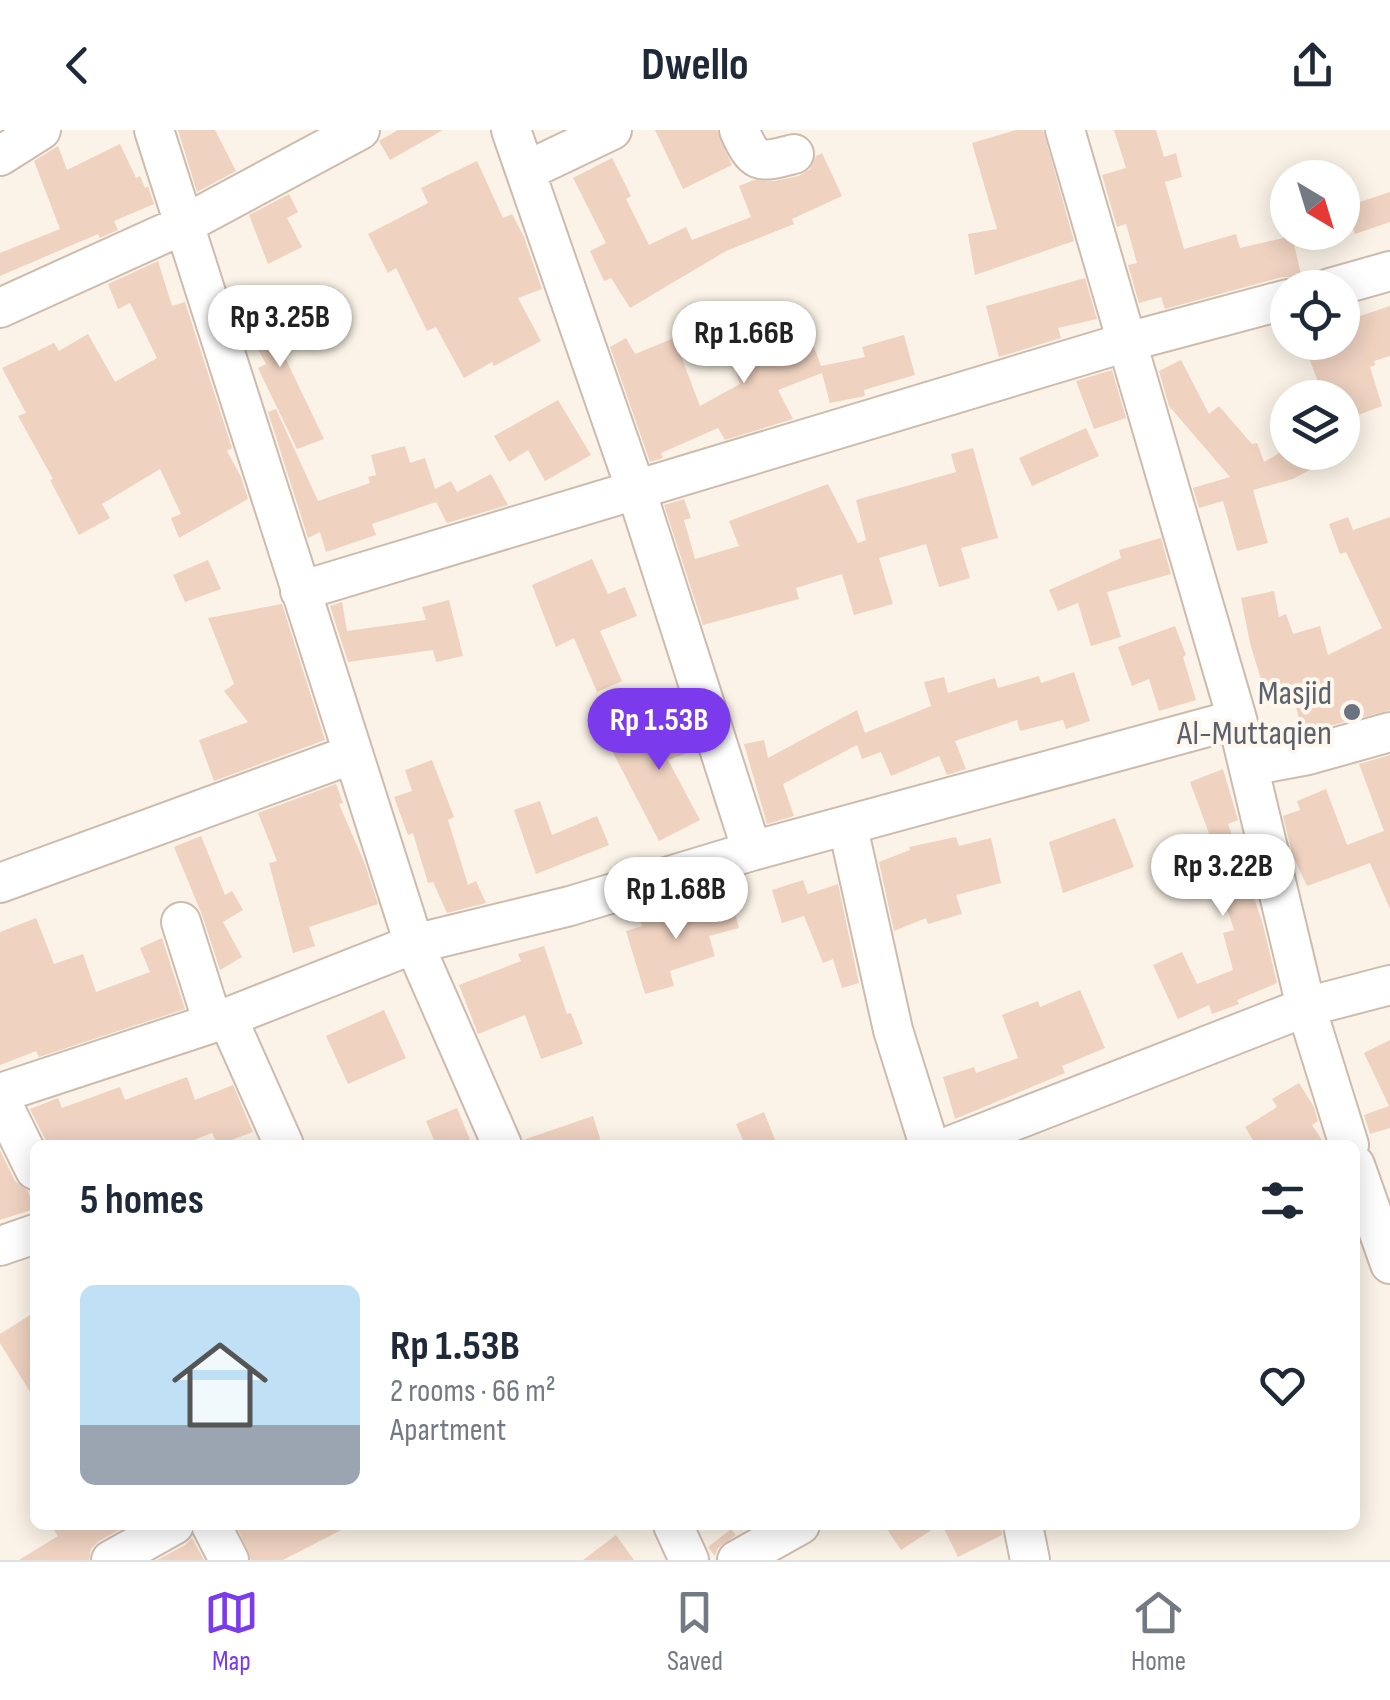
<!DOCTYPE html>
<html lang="en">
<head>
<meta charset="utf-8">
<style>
  :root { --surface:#fff; --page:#f6f6f7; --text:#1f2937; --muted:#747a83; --line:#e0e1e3; --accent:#7c3aed }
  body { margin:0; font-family:"Sofia Sans Condensed",sans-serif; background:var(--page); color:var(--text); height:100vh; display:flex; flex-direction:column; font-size:38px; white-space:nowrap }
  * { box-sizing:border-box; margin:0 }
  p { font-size:32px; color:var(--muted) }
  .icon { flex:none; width:55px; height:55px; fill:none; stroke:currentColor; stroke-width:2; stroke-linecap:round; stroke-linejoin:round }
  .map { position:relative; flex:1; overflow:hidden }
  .side { position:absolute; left:30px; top:1010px; width:1330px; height:390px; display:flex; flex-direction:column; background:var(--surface); border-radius:15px; box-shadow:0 5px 25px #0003 }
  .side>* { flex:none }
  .needle { width:65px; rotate:142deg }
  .buttons { position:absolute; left:1270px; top:30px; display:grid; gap:20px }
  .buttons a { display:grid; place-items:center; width:90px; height:90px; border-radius:50%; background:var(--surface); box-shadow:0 5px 25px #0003; font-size:50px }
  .price { position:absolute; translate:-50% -85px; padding:0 22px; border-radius:35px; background:#fff; color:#222; font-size:32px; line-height:65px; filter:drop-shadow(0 2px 5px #0008) }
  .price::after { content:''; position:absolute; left:50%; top:60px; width:30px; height:22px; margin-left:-15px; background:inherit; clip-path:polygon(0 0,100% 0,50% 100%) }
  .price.on { background:var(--accent); color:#fff }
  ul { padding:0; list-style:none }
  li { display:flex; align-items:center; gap:30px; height:250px; padding:0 50px }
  li span { display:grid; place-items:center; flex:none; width:280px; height:200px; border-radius:15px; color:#555 }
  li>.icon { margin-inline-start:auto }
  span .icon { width:120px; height:120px; fill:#fffc; stroke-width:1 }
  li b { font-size:42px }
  h2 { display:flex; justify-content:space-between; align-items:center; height:120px; padding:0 50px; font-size:42px }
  header { display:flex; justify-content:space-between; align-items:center; height:130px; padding:0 50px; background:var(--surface); font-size:45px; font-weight:700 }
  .tab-bar { display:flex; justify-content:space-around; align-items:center; height:140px; border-top:2px solid var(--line); background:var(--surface); font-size:28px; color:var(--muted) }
  .tab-bar a { display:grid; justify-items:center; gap:5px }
  .tab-bar .on { color:var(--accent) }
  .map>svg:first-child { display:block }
</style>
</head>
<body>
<header><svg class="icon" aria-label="back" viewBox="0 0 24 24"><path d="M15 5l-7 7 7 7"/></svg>Dwello<svg class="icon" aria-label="share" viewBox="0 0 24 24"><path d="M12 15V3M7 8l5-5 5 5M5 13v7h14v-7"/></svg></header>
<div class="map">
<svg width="1390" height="1430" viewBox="0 0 1390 1430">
  <rect width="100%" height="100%" fill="#fbf3e7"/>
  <!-- building -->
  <path fill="#efd2c0" d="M 178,0 L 215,0 L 236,41 L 197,62 Z
    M 398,0 L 443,0 L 390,30 L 379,11 Z
    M 655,0 L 717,0 L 732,35 L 683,59 Z
    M 1016,0 L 1043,0 L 1074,111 L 975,145 L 968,104 L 997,99 L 972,13 Z
    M 1114,0 L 1156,0 L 1164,27 L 1176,23 L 1182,47 L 1165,52 L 1184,119 L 1236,104 L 1240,118 L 1292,106 L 1302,148 L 1282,147 L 1165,179 L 1161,167 L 1139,173 L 1128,135 L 1137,133 L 1126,94 L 1117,97 L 1102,45 L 1126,38 Z
    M 120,14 L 136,48 L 140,46 L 145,58 L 148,56 L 154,74 L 114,91 L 118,100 L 100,108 L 98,104 L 0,146 L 0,123 L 60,99 L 34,31 L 58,16 L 67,40 Z
    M 822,23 L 842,66 L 792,89 L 794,94 L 726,121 L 630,178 L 611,148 L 604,151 L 590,121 L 606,113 L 573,48 L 612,28 L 631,66 L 626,69 L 649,115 L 686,97 L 692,110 L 751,87 L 739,56 L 754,50 L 774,51 L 799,46 L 810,39 L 816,26 Z
    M 477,31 L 503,88 L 512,84 L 524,107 L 542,159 L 518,168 L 541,211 L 494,236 L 492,232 L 464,248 L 436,197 L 427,201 L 396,138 L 388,143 L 368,104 L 428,73 L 421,58 Z
    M 1390,62 L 1390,92 L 1355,104 L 1345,77 Z
    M 289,64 L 298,82 L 287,88 L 302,117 L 268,134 L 249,85 Z
    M 158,131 L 172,176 L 185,172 L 232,318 L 227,321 L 241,347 L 248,369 L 179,408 L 171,388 L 181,384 L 160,339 L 102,374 L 110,388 L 79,405 L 50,350 L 53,349 L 18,286 L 26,283 L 2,238 L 54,213 L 59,221 L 88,204 L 115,252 L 157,228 L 130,173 L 118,179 L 108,154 Z
    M 1085,148 L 1097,189 L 1058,198 L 1061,208 L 999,227 L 986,176 Z
    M 277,160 L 288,180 L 268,192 L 324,309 L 297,319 L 258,238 L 266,234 L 237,181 Z
    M 1390,176 L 1390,226 L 1374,231 L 1375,235 L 1370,237 L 1382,276 L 1342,291 L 1342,268 L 1324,268 L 1303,212 L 1342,212 L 1342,192 Z
    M 803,187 L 821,236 L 865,227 L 862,217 L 904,205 L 915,245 L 864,260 L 865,266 L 830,273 L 822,243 L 778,260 L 793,289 L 725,310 L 718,298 L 661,323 L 663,328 L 650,332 L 610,217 L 626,208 L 635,224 L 674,208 L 700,276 L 740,254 L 734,236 L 772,221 L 764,202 Z
    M 1181,230 L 1209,284 L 1219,276 L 1252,314 L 1257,313 L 1264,332 L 1281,322 L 1342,322 L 1293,349 L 1253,360 L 1268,413 L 1237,421 L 1223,371 L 1199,378 L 1193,358 L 1230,347 L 1169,276 L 1159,241 Z
    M 1112,240 L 1126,288 L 1094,299 L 1076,251 Z
    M 558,270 L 591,325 L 545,351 L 528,320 L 509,332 L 494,306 Z
    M 276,279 L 318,371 L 370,353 L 368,347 L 376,345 L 371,325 L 405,316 L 410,333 L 425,328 L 435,359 L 451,351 L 457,362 L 491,344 L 508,375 L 447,393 L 436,372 L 372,394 L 376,405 L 326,422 L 320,402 L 308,408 L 268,282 Z
    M 1086,298 L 1099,326 L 1032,356 L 1019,328 Z
    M 973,318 L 998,408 L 961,418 L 970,448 L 939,457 L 926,414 L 879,428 L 893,474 L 854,485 L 842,444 L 796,458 L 799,469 L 703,495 L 664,375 L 684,369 L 691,388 L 684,390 L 695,429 L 739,416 L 729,391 L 828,354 L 858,413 L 866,410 L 856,370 L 956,342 L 951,324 Z
    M 1348,387 L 1353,400 L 1390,387 L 1390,580 L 1303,603 L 1290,555 L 1265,563 L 1250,513 L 1241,468 L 1274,461 L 1279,487 L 1286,484 L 1293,504 L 1320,496 L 1328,525 L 1382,498 L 1346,422 L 1340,424 L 1329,394 Z
    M 1161,408 L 1171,444 L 1107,462 L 1121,507 L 1091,516 L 1078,473 L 1058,481 L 1049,460 L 1121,428 L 1119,420 Z
    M 592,429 L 608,464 L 625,457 L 637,486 L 600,501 L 622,551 L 597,562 L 574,508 L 556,517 L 532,455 Z
    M 208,430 L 221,459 L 185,472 L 173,445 Z
    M 449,470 L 463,526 L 436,532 L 433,520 L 348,532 L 330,476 L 342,472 L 347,501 L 426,490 L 422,477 Z
    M 282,474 L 325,610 L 214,651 L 199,610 L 248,592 L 224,561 L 234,554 L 208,488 Z
    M 1175,496 L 1186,525 L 1183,527 L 1196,570 L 1159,581 L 1149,549 L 1132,556 L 1118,517 Z
    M 1074,542 L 1090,591 L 1066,599 L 1063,590 L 1020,601 L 1017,590 L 955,611 L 966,639 L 947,645 L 939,626 L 891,646 L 881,622 L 862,629 L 857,615 L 783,654 L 794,686 L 767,694 L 744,614 L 764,610 L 768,628 L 857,580 L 865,603 L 931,576 L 924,552 L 944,547 L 948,563 L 995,548 L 998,558 L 1039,546 L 1041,553 Z
    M 683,580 L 696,620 L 668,630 L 700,690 L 659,711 L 609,615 Z
    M 1390,625 L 1390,779 L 1370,733 L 1307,756 L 1292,724 L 1283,686 L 1300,680 L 1297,671 L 1326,659 L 1347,715 L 1384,701 L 1359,634 Z
    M 432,630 L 454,687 L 448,690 L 468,755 L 476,751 L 486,773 L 447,783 L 433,752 L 428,753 L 413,703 L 408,705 L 394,667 L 412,661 L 405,640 Z
    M 1223,639 L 1238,690 L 1228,694 L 1262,791 L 1277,853 L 1237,870 L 1239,874 L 1212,884 L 1209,875 L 1178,889 L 1153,835 L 1182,822 L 1197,854 L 1233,840 L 1223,803 L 1234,800 L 1213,736 L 1220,733 L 1190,652 Z
    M 336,654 L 343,673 L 339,674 L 365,734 L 378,774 L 309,797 L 315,816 L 293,823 L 269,733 L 277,731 L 258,683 Z
    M 540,671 L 552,705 L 597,686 L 609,715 L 536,744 L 514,680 Z
    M 1115,688 L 1134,737 L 1063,763 L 1049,712 Z
    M 201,706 L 225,765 L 232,761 L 243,780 L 223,792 L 242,827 L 220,840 L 202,785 L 174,717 Z
    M 956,707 L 959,716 L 991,708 L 1001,753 L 956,765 L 962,784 L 928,794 L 926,788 L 894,801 L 879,732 L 910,720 L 909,717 Z
    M 803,750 L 808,764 L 838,754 L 859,853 L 842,858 L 833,829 L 823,833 L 804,786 L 782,793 L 772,760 Z
    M 732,771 L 739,798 L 709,806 L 715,826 L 670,841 L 674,856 L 645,864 L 626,801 L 642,796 L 639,786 L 666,777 L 671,791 Z
    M 36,788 L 54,834 L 83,824 L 96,862 L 150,842 L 140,818 L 162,808 L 185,879 L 39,927 L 36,921 L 0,935 L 0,802 Z
    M 544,816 L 567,884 L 571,883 L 583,914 L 541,929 L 525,885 L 478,904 L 459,855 L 521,831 L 518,824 Z
    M 1080,860 L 1105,918 L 1062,936 L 1065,943 L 955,989 L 943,947 L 974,937 L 976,943 L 1018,928 L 1002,885 L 1038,871 L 1040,877 Z
    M 384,880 L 406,928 L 348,954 L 326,906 Z
    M 1390,910 L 1390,998 L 1370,1004 L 1364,985 L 1389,976 L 1364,923 Z
    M 187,947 L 195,970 L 233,955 L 253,1002 L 218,1015 L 212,1003 L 180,1015 L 48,1015 L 30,979 L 58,968 L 62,978 L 120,957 L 125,970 Z
    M 1299,953 L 1314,977 L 1318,991 L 1312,995 L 1325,1015 L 1256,1015 L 1245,997 L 1277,977 L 1272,969 Z
    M 457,978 L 472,1015 L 436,1015 L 426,991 Z
    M 764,982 L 777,1015 L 745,1015 L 736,994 Z
    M 593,986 L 602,1015 L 524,1015 L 523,1010 Z
    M 0,1020 L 15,1051 L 28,1061 L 34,1079 L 0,1090 Z
    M 35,1182 L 35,1270 L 0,1213 L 0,1204 Z
    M 51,1395 L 128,1395 L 99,1411 L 91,1419 L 89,1430 L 19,1430 L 58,1406 Z
    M 236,1395 L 351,1395 L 283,1430 L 251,1430 Z
    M 884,1395 L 939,1395 L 901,1420 Z
    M 942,1395 L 1001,1395 L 1002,1405 L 958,1427 Z
    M 731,1399 L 736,1405 L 718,1418 L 715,1426 L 708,1417 Z
    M 616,1405 L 634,1430 L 583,1430 Z
    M 192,1408 L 204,1430 L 157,1430 L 185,1415 Z"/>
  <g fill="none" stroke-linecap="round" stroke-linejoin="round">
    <!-- minor casing -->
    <g stroke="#cdbbae" stroke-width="42">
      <path id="minor" d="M 154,0 L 414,814 L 502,1015
        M 511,0 L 636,360 L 752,721
        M 739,0 C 755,35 758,33 794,24
        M 1065,0 L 1237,589 L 1306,877 L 1349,1015
        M 0,26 L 41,0
        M 526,41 L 612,0
        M 1330,158 L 1390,141
        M 0,178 L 185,94 L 360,0
        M 300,461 L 1127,212 L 1288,169
        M 1249,636 L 1308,625 L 1390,602
        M 848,697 L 893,900 L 929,1015
        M 0,753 L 353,624
        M 181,792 L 213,893
        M 227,887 L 284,1015
        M 0,963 L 213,893 L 414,814 L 570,776 L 752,721 L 1237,589
        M 0,969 L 35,1040
        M 952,1015 L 1306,877 L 1390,855
        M 1355,1035 L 1390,1134
        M 0,1116 L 35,1104
        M 211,1395 L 229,1430
        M 673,1395 L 689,1430
        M 1023,1395 L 1030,1430
        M 111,1430 L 174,1395
        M 737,1430 L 800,1395"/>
    </g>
    <!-- minor -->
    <use href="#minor" stroke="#fff" stroke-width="38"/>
  </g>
  <!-- markers -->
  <circle fill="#6b7280" stroke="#fef7ee" stroke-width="4" cx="1352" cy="582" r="10"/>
  <g text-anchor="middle" stroke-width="8" stroke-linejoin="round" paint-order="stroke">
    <!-- worship labels -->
    <g font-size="35" fill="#5b616d" stroke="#fef7ee" text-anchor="end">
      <text x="1332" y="574">Masjid<tspan x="1332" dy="40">Al-Muttaqien</tspan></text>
    </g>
  </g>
</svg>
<div class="buttons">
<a><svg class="needle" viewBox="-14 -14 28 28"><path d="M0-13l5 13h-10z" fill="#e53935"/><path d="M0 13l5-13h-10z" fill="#747a83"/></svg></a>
<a><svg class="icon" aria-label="locate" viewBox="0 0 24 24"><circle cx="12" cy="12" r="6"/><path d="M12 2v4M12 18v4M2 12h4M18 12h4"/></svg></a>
<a><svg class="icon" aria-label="layers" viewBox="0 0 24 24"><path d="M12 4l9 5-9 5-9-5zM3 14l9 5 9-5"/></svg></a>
</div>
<b class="price" style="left:280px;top:240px">Rp 3.25B</b>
<b class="price" style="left:744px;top:256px">Rp 1.66B</b>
<b class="price on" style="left:659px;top:643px">Rp 1.53B</b>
<b class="price" style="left:1223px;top:789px">Rp 3.22B</b>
<b class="price" style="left:676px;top:812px">Rp 1.68B</b>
<section class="side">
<h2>5 homes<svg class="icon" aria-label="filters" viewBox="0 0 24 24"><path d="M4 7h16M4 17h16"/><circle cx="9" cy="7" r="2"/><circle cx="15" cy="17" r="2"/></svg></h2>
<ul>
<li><span style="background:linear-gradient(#bfe0f5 70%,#9aa5b1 0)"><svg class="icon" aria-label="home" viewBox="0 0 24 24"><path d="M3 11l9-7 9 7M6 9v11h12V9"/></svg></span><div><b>Rp 1.53B</b><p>2 rooms · 66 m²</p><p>Apartment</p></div><svg class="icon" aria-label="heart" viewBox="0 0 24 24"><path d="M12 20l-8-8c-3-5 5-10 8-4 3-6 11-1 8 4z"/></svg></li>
</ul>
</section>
</div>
<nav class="tab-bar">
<a class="on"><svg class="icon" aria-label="map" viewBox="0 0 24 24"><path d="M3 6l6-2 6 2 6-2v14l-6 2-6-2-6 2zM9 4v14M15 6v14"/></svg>Map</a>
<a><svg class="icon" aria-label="saved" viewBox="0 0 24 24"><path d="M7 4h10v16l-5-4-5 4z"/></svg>Saved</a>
<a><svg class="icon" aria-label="home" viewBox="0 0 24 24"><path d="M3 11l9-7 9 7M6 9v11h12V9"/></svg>Home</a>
</nav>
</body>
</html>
